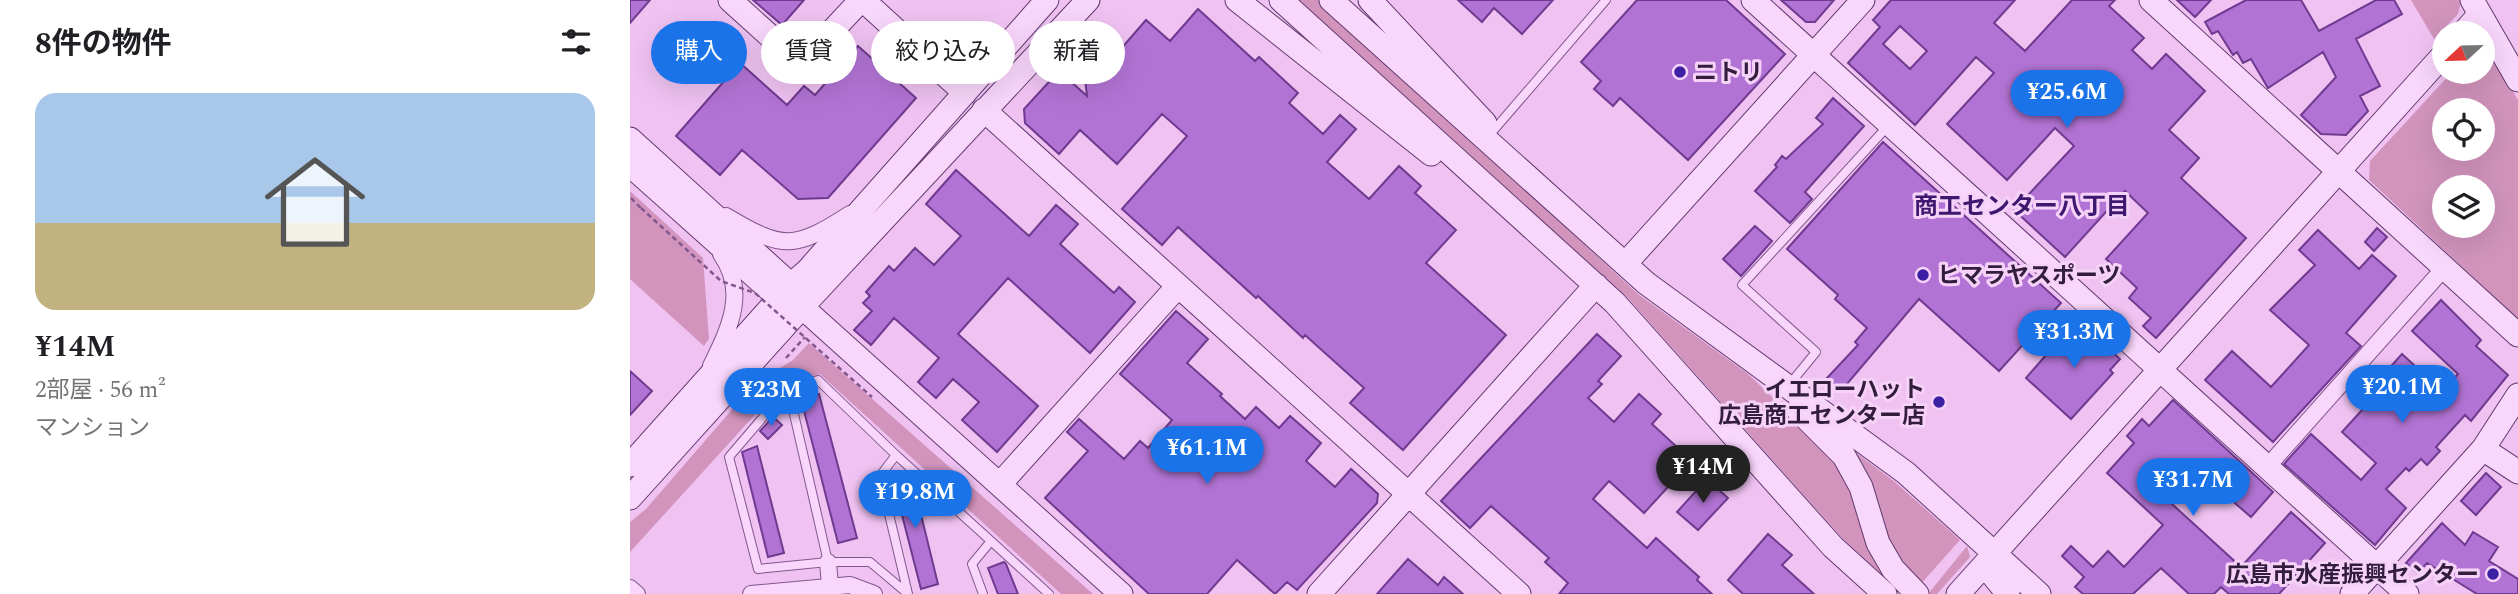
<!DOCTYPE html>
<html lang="ja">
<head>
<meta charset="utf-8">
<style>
  :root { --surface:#fff; --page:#f2f2f2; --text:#202124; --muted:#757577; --line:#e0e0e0; --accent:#1a73e8 }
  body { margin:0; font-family:Spectral,"Noto Sans JP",serif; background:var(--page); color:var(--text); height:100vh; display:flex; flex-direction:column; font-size:26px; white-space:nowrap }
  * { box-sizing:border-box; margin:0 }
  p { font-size:23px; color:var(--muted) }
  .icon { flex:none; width:38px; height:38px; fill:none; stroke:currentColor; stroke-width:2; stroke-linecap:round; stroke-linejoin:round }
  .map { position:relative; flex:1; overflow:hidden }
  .sheet { display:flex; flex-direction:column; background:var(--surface); width:630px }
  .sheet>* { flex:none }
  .banner { position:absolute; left:21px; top:21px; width:665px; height:63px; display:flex; gap:14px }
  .needle { width:46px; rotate:248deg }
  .fabs { position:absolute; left:1802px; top:21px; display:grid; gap:14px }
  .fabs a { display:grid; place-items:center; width:63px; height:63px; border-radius:50%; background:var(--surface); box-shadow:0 7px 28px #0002; font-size:35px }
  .price { position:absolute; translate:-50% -60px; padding:0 16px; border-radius:24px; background:var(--accent); color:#fff; font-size:23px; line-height:46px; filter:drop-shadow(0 2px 4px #0008) }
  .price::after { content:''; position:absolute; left:50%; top:42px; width:21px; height:16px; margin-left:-10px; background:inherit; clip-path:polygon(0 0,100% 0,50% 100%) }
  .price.active { background:#222; color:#fff }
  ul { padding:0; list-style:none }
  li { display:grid; align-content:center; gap:14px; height:371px; padding:0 35px }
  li+li { border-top:2px solid var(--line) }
  li span { display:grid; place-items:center; height:217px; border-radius:21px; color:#555 }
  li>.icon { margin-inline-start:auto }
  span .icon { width:126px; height:126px; fill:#fffc; stroke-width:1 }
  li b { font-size:30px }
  h2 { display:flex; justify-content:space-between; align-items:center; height:84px; padding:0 35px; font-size:30px }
  .pill { padding:0 24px; border-radius:32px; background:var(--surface); box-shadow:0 7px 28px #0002; font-size:24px; line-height:63px }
  .pill.active { background:var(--accent); color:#fff }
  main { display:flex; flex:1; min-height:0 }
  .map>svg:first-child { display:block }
</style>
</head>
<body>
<main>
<section class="sheet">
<h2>8件の物件<svg class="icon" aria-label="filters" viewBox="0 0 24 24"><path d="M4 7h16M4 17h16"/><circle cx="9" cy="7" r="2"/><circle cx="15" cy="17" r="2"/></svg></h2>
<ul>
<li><span style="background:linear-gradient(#a9c7e8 60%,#c2b280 0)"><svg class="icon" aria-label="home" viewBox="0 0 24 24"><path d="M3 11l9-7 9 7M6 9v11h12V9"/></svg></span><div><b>¥14M</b><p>2部屋 · 56 m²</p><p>マンション</p></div></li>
</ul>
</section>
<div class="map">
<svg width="1888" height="594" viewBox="0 0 1888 594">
  <rect width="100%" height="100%" fill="#efc2f2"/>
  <!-- green -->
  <path fill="#d294bd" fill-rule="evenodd" d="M 666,0 L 689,0 L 1008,294 L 1118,374 L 1206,458 L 1268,589 L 1213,539 L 997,297 Z
    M 1781,0 L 1830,0 L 1831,2 L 1828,14 L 1804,39 Z
    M 1853,49 L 1859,50 L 1888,100 L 1888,319 L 1739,180 L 1740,161 L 1822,72 L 1853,72 ZM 1815,110 L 1853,110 L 1853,149 L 1815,149 ZM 1815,187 L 1853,187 L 1853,226 L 1815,226 Z
    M 0,191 L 73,258 L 79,339 L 74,346 L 0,279 Z
    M 179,343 L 463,594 L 431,594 L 190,374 L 152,385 L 0,552 L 0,522 L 16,509 L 125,383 L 163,360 Z
    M 1221,449 L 1265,482 L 1330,540 L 1289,586 L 1267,562 Z
    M 1337,546 L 1340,557 L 1307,594 L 1298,594 Z"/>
  <!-- building -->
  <path fill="#b274d4" stroke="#6f3a90" stroke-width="2" fill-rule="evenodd" d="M 0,0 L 20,0 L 0,23 Z
    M 123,0 L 174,0 L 152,25 Z
    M 828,0 L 923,0 L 892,34 L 864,8 L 852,22 Z
    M 1007,0 L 1096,0 L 1155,54 L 1058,160 L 990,98 L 983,106 L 964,89 L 971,81 L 951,62 Z
    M 1151,0 L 1204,0 L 1185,22 L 1176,22 Z
    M 1261,0 L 1385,0 L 1364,23 L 1395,51 L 1442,0 L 1485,0 L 1479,6 L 1514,38 L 1502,50 L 1522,69 L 1536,54 L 1575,91 L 1539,130 L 1569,158 L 1551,178 L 1616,238 L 1526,338 L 1513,326 L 1521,318 L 1499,298 L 1507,288 L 1476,259 L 1518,213 L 1495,191 L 1435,257 L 1384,210 L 1444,146 L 1425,128 L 1377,180 L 1317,124 L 1364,73 L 1346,57 L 1285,125 L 1218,63 L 1250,27 L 1243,20 ZM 1270,26 L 1297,51 L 1280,69 L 1253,44 Z
    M 1547,0 L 1581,0 L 1565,17 Z
    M 1616,0 L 1671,0 L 1689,31 L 1746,0 L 1764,0 L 1772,14 L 1726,39 L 1750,86 L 1730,96 L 1738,111 L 1716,135 L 1691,134 L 1671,115 L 1706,77 L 1693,52 L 1638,88 L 1621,59 L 1613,63 L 1607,52 L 1603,55 L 1588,31 L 1582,34 L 1575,22 Z
    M 568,9 L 625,61 L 629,57 L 668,93 L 659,103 L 693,134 L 710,115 L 726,129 L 697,162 L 739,199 L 769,166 L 791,186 L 785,193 L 826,230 L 796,263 L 876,335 L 773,450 L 720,403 L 734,388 L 675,335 L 673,338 L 628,296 L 626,298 L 548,227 L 532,245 L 492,209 L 557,136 L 532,114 L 487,164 L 450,130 L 429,154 L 395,123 L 394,109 L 429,71 L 457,96 L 454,70 L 464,58 L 483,58 L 516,20 L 540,41 Z
    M 228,46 L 286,98 L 198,198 L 168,199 L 112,150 L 90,175 L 46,136 L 110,63 L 157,105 L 174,86 L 185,95 Z
    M 1203,98 L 1234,126 L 1175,192 L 1182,199 L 1160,223 L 1125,191 L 1147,167 L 1145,165 L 1152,156 L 1156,159 L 1193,124 L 1186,118 Z
    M 1253,142 L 1431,303 L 1369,371 L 1289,299 L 1211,391 L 1197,378 L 1228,345 L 1225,342 L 1237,328 L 1205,299 L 1208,295 L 1157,249 Z
    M 326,170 L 399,236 L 426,205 L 448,224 L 430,244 L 484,293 L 489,287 L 505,302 L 460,353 L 378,278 L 328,334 L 408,406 L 367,452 L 332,420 L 349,402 L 323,379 L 306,398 L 288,382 L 309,358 L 264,318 L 241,345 L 224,330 L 242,311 L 233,303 L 240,296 L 236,292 L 259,266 L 264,271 L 285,248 L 304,265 L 331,236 L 296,204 Z
    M 1125,226 L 1142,241 L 1111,276 L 1093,259 Z
    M 1747,228 L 1757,237 L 1744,251 L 1735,242 Z
    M 1688,230 L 1729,269 L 1742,255 L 1766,276 L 1716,333 L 1731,346 L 1643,442 L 1575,380 L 1602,351 L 1641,387 L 1679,345 L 1640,310 L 1685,265 L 1669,250 Z
    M 1811,300 L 1851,340 L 1846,346 L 1878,375 L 1841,421 L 1835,415 L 1806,447 L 1810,451 L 1797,465 L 1791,459 L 1779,471 L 1776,468 L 1756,489 L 1776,508 L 1745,545 L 1654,464 L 1681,434 L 1731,480 L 1746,463 L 1712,432 L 1753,387 L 1747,382 L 1772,354 L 1812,391 L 1828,374 L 1782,331 Z
    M 546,311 L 578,339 L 557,363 L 592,394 L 590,396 L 615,419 L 626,407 L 649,428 L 660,416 L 691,443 L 676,461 L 705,487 L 721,469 L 748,494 L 747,503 L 667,590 L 657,582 L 645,594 L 607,560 L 577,594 L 519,594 L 415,498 L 458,451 L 437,432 L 449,419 L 494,459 L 510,441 L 518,448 L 542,420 L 490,374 Z
    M 1451,324 L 1490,359 L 1480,370 L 1483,373 L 1441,419 L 1396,378 L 1437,331 L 1441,335 Z
    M 967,334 L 991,356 L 968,381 L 972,384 L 958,398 L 984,422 L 1009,394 L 1031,414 L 1022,424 L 1062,461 L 1014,513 L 979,481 L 963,499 L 1017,548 L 1026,538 L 1069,577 L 1067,580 L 1082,594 L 929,594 L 938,583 L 915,562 L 919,558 L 861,506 L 840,528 L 811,501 Z
    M 0,371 L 22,391 L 0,415 Z
    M 189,394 L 227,538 L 208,543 L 171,399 Z
    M 1543,400 L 1643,492 L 1621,517 L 1570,473 L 1542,504 L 1611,567 L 1661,512 L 1695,543 L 1649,594 L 1599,594 L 1591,587 L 1584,594 L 1559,594 L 1531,568 L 1503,594 L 1453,594 L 1445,587 L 1454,577 L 1432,556 L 1441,546 L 1463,567 L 1478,551 L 1494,567 L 1533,525 L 1477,473 L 1504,443 L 1497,436 L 1512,419 L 1519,426 Z
    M 143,417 L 152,425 L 138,439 L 130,431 Z
    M 127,446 L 154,553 L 138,557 L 112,452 Z
    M 275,472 L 282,478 L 308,584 L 291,589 L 262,476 Z
    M 1856,473 L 1871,487 L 1846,515 L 1831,501 Z
    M 1077,479 L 1098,498 L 1068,530 L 1047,512 Z
    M 1812,523 L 1835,545 L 1843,532 L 1868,547 L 1859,561 L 1888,579 L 1888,594 L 1847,594 L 1797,563 L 1788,573 L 1776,563 Z
    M 1138,534 L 1162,555 L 1152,565 L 1184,594 L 1113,594 L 1098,580 Z
    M 778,559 L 808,585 L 814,577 L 833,594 L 747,594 Z
    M 374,562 L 376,564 L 388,594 L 368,594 L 358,568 Z"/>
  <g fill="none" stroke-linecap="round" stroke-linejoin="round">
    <!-- lane casing -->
    <g stroke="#81578e" stroke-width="10">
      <path id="lane" d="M 863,131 L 976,0
        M 1159,385 L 1186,352 L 1112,285 L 1257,127
        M 158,388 L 198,562 L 128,569 L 99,457 L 158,388 L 188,380 L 266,455 L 250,476 L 278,594
        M 266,455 L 361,541 L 342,564 L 353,594
        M 361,541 L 419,594
        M 198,562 L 240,562 L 277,593"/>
    </g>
    <!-- street casing -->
    <g stroke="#81578e" stroke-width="18">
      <path id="street" d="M 96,216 C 153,250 164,250 220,214
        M 81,366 C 99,329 118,292 91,254
        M 1638,466 L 1815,267
        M 198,562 L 200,586
        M 0,588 L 7,594
        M 121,594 L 220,585 L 244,594"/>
    </g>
    <!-- secondary casing -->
    <g stroke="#613a70" stroke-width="25">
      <path id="secondary" d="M 100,0 L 163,57 L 175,60 L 231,0
        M 233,0 L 335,93
        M 607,0 L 801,154
        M 651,0 L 985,303 L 1203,547 L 1255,594
        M 701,0 L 1016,283 L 1276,473 L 1409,594
        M 740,0 L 855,123
        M 1123,0 L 1777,594
        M 1521,0 L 1888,335
        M 1842,0 L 1888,80
        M 1833,33 L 1850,14
        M 354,110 L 889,594
        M 0,139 L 161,285 L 167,298
        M 0,165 L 149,298 L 172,307 L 491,594
        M 995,264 L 1233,0
        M 1168,410 L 1214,456 L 1231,487 L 1248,543 L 1263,569 L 1287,594
        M 1853,449 L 1888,472
        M 0,465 L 161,285 L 177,271 L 417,0
        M 370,484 L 548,286
        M 0,498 L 172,307 L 458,0
        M 1365,554 L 1361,573 L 1378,594
        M 689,594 L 966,285
        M 1328,594 L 1815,53
        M 1722,594 L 1853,449 L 1888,395"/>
    </g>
    <!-- path -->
    <path stroke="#81578e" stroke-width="2.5" stroke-dasharray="5 3.5" stroke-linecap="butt" d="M 1,198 L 11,208
      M 156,358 L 175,337"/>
    <!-- lane -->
    <use href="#lane" stroke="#f9d6fc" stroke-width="8"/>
    <!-- street -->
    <use href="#street" stroke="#f9d6fc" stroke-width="16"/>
    <!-- secondary -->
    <use href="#secondary" stroke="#f9d6fc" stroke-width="23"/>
    <!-- path-bridge -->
    <path stroke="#81578e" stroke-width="2.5" stroke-dasharray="5 3.5" stroke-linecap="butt" d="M 11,208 L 91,281 L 125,293 L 242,397"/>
  </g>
  <!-- markers -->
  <g fill="#3d21a4" stroke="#f6d2f9" stroke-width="2.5">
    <circle cx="1050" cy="72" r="7"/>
    <circle cx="1293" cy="275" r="7"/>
    <circle cx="1309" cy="402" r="7"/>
    <circle cx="1863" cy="574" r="7"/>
  </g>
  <g text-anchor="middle" stroke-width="6" stroke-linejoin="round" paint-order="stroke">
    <!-- poi labels -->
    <g font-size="23" font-weight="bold" fill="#331d3d" stroke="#f6d2f9" text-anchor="start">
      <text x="1064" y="80">ニトリ</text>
      <text x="1307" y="283">ヒマラヤスポーツ</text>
      <text x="1295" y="397" text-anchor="end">イエローハット<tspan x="1295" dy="26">広島商工センター店</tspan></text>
      <text x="1849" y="582" text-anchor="end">広島市水産振興センター</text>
    </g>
    <!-- neighbourhood labels -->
    <g font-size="24" font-weight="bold" fill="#3d186e" stroke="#f6d2f9">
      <text x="1392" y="214">商工センター八丁目</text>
    </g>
  </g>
</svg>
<div class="fabs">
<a><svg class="needle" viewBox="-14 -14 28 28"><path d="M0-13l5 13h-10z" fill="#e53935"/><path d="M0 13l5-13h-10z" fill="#757577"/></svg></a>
<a><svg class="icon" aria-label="locate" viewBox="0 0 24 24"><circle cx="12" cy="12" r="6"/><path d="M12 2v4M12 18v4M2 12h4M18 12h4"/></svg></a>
<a><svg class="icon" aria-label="layers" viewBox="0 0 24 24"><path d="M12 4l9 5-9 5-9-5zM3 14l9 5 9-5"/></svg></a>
</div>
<b class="price" style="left:1437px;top:130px">¥25.6M</b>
<b class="price" style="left:1444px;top:370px">¥31.3M</b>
<b class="price" style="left:1772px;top:425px">¥20.1M</b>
<b class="price" style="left:141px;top:428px">¥23M</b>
<b class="price" style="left:577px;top:486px">¥61.1M</b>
<b class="price active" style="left:1073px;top:505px">¥14M</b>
<b class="price" style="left:1563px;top:518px">¥31.7M</b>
<b class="price" style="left:285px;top:530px">¥19.8M</b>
<div class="banner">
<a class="pill active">購入</a>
<a class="pill">賃貸</a>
<a class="pill">絞り込み</a>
<a class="pill">新着</a>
</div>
</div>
</main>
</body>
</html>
